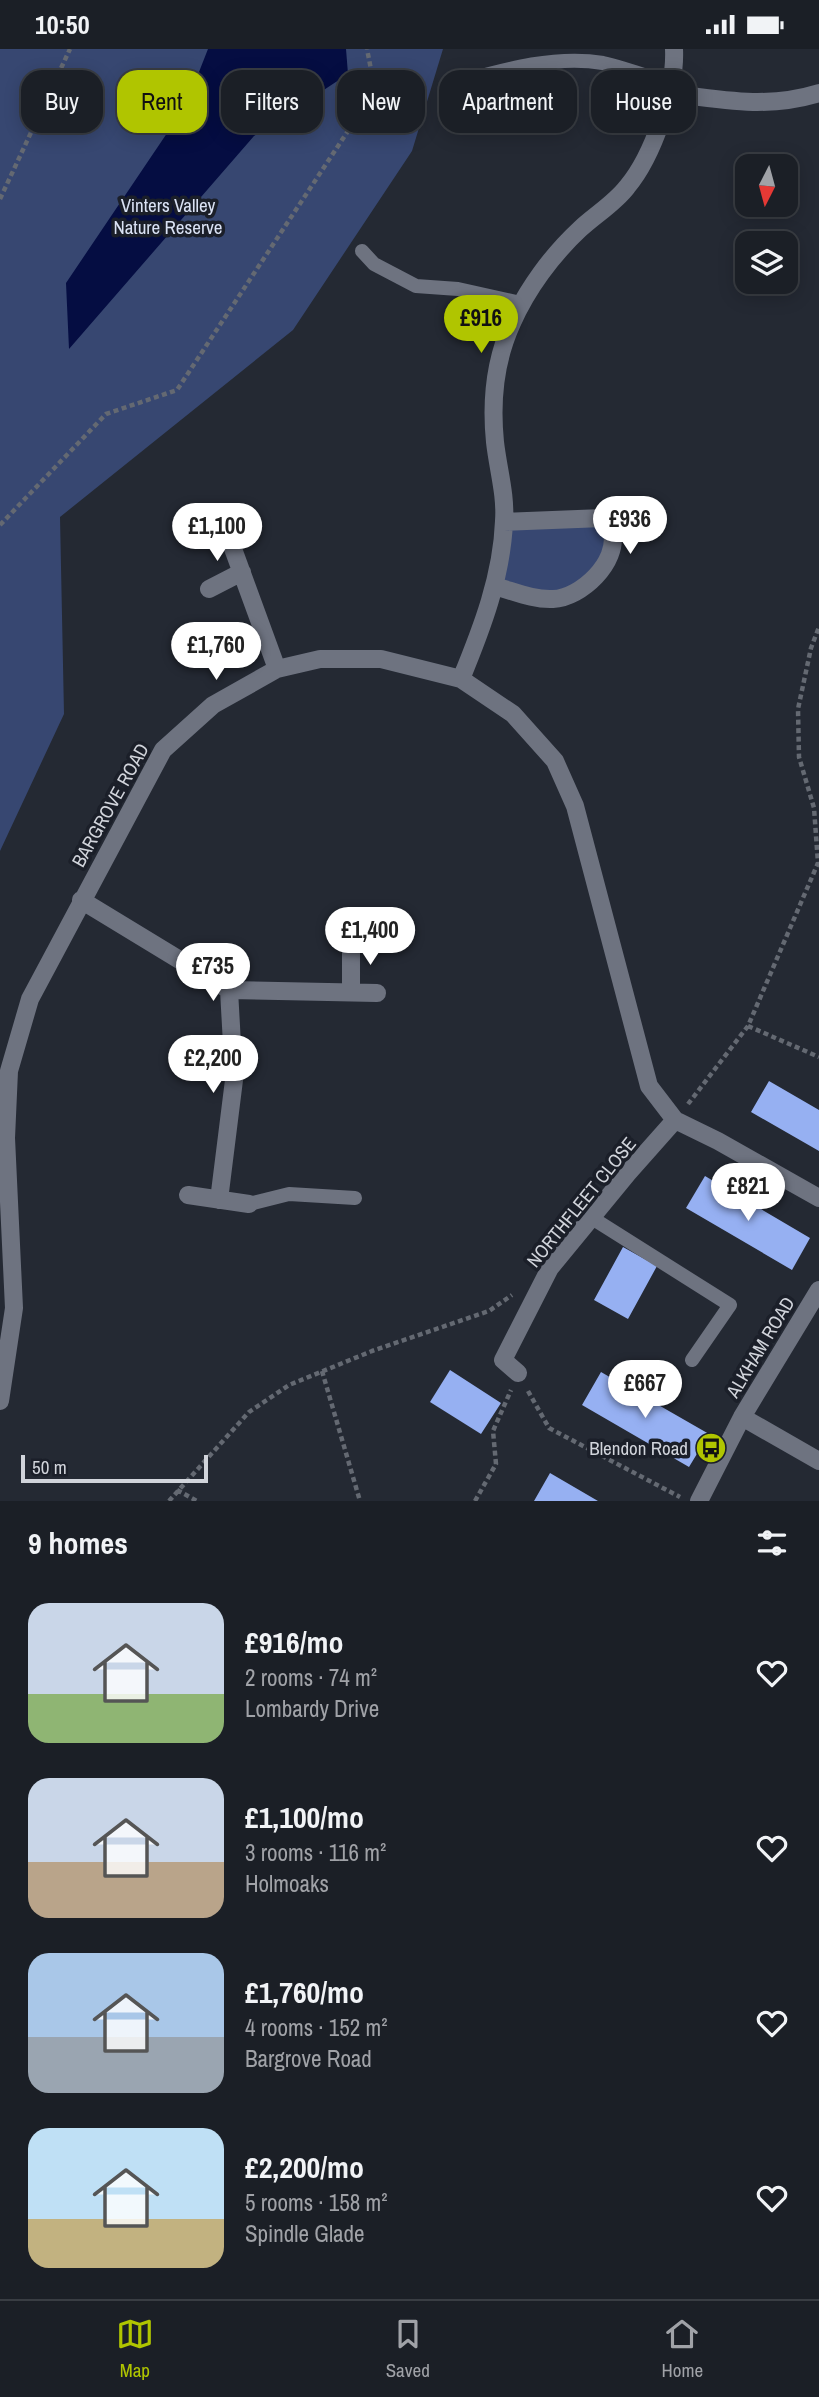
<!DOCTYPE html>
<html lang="en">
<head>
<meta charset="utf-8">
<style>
  :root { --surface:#1b1f26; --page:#282c32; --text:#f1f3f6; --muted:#a0a2a7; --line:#393d43; --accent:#b0c500 }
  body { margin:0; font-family:"Archivo Narrow",sans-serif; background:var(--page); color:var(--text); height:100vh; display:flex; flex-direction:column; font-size:26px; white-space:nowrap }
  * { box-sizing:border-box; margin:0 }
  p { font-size:23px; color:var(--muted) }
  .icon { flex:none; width:38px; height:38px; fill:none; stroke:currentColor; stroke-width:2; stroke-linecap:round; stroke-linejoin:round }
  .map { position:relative; height:1452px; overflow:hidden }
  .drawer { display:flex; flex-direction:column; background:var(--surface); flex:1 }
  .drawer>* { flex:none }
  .top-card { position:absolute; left:21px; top:21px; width:777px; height:63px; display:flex; gap:14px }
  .needle { width:46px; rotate:186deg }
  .tools { position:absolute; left:735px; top:105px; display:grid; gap:14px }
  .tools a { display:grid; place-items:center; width:63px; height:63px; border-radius:14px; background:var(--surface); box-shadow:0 4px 18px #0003,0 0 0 2px var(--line); font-size:35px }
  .scale { position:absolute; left:21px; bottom:18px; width:187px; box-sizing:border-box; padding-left:7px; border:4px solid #d1d4db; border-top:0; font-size:19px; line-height:24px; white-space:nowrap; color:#d1d4db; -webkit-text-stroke:5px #1b1f29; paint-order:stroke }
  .price { position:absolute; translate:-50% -60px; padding:0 16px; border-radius:24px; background:#fff; color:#222; font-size:23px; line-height:46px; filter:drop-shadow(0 2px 4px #0008) }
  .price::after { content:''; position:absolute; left:50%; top:42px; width:21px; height:16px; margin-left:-10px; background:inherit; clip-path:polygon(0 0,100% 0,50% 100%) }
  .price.current { background:var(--accent); color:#111 }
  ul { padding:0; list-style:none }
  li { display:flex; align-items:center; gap:21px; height:175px; padding:0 28px }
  li span { display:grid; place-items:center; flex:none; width:196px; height:140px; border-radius:21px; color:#555 }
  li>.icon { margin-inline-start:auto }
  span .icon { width:84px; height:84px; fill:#fffc; stroke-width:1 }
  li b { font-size:30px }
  h2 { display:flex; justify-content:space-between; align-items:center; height:84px; padding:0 28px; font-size:30px }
  .pill { padding:0 24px; border-radius:21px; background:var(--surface); box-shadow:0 4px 18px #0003,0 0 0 2px var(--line); font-size:24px; line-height:63px }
  .pill.current { background:var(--accent); color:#111 }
  .status { display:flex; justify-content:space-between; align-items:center; height:49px; padding:0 35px; background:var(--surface); direction:ltr }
  .status svg { height:19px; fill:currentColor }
  .tabs { display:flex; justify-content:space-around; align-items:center; height:98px; border-top:2px solid var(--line); background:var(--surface); font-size:19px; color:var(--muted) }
  .tabs a { display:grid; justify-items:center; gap:4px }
  .tabs .current { color:var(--accent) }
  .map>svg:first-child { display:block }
</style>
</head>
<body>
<div class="status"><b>10:50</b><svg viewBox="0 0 49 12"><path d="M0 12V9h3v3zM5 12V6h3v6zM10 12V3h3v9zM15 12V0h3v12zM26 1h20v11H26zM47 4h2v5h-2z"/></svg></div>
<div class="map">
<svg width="819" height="1452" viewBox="0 0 819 1452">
  <rect width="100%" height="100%" fill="#242933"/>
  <!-- green -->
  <path fill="#374771" d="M 0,0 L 443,0 L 412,102 L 293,281 L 60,468 L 64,665 L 0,802 Z
    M 603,469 L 611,501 L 572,547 L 494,537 L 504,473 Z"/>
  <!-- water -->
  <path fill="#050d42" d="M 208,0 L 346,0 L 348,25 L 254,87 L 69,300 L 66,234 L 186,56 Z"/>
  <!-- building -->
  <path fill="#96b0f2" d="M 769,1032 L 819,1061 L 819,1102 L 751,1063 Z
    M 705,1127 L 810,1189 L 792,1221 L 686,1159 Z
    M 623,1198 L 657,1217 L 628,1270 L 594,1251 Z
    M 450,1321 L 501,1354 L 481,1385 L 430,1353 Z
    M 601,1323 L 709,1385 L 689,1418 L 582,1356 Z
    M 550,1424 L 598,1452 L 534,1452 Z"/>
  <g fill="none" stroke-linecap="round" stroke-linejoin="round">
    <!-- path -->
    <path stroke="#646972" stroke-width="4.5" stroke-dasharray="5 3.5" stroke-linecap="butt" d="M 0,150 L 70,0
      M 0,476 L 106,365 L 177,341 L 375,41 L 367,0
      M 748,977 L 819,1008
      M 688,1055 L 748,977 L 818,814 L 814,759 L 799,708 L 798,660 L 811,599 L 819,578
      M 322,1322 L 360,1452
      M 528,1342 L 549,1379 L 680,1448
      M 177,1441 L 197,1452
      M 169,1452 L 249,1363 L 289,1336 L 372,1302 L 489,1262 L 512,1246
      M 475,1452 L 496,1415 L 493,1382 L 511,1341"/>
    <!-- service -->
    <path stroke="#6e7380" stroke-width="14" d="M 463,32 C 506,20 557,6 603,14 C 626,19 649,28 671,35
      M 362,202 L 374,215 L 416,237 L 458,240 L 521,254
      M 249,1155 L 289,1145 L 355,1149
      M 592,1169 L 730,1256 L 692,1311"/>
    <!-- minor -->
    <path stroke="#6e7380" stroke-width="18" d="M 670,44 C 723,51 767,60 819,44
      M 232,497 L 277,620
      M 494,537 C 513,542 533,551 553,550 C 581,549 619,513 612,483 C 611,478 606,473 603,469 L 504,473
      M 209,540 L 242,523
      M 461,630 C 482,579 502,527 504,472 C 506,446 498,420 495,393 C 491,353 495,311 512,274 C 527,240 552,206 580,180 C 595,166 615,154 627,138 C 653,107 676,40 674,0
      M 81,851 L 229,941 L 377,944
      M 351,893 L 351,943
      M 188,1146 L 249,1155
      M 219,1151 L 234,1031 L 229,941
      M 518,1324 L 503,1311 L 550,1219 L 628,1124 L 675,1071 L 718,1092 L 819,1149
      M 0,1352 L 14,1259 L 6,1089 L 9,1022 L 30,950 L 163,701 L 213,656 L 277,620 L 320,610 L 381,610 L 461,630 L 513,665 L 555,712 L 575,757 L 649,1037 L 675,1071
      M 742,1368 L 819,1412
      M 699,1452 L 742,1368 L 819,1241"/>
  </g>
  <!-- icons -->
  <defs>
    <g id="bus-disc" transform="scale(1.575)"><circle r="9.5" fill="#b0c500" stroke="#1b1f29"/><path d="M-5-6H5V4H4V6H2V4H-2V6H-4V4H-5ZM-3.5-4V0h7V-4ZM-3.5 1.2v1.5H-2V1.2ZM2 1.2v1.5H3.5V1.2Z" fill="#111"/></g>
  </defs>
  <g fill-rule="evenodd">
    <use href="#bus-disc" x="711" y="1399"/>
  </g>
  <g text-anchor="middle" stroke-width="7" stroke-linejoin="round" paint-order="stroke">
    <!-- park labels -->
    <g font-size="19" fill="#dae2f4" stroke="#1b1f29">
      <text x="168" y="163">Vinters Valley<tspan x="168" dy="22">Nature Reserve</tspan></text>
    </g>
    <!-- street labels -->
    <g font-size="19" fill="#d1d4db" stroke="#1b1f29">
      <text transform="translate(110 756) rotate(-61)" y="7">BARGROVE ROAD</text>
      <text transform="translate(581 1153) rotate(-51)" y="7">NORTHFLEET CLOSE</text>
      <text transform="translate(760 1298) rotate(-59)" y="7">ALKHAM ROAD</text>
    </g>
    <!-- poi labels -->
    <g font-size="19" fill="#d1d4db" stroke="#1b1f29" text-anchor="end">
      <text x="688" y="1406">Blendon Road</text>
    </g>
  </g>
</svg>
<div class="tools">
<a><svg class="needle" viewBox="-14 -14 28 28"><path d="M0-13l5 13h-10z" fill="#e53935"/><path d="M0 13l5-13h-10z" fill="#a0a2a7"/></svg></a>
<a><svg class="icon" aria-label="layers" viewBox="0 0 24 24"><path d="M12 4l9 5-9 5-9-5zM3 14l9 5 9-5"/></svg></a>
</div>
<div class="scale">50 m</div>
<b class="price current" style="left:481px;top:306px">£916</b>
<b class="price" style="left:630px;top:507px">£936</b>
<b class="price" style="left:217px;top:514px">£1,100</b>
<b class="price" style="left:216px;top:633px">£1,760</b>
<b class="price" style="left:370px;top:918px">£1,400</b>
<b class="price" style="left:213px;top:954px">£735</b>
<b class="price" style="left:213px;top:1046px">£2,200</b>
<b class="price" style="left:748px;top:1174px">£821</b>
<b class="price" style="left:645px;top:1371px">£667</b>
<div class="top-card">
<a class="pill">Buy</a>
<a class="pill current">Rent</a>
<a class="pill">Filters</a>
<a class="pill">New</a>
<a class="pill">Apartment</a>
<a class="pill">House</a>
</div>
</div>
<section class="drawer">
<h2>9 homes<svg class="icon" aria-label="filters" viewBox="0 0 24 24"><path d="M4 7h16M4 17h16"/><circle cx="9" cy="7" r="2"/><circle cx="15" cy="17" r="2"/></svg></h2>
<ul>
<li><span style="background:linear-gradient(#c9d6e8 65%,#8fb573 0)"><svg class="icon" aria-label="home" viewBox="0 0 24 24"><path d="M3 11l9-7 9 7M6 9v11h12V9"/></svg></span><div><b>£916/mo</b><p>2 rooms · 74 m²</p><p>Lombardy Drive</p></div><svg class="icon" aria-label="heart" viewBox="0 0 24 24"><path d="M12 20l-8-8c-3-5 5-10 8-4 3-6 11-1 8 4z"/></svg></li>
<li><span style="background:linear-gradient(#c9d6e8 60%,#b9a48a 0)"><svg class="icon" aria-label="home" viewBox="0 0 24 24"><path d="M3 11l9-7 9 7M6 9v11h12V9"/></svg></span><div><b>£1,100/mo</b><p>3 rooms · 116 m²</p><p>Holmoaks</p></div><svg class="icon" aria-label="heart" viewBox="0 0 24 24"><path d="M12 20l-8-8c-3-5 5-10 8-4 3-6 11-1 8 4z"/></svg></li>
<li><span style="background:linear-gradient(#a9c7e8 60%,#9aa5b1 0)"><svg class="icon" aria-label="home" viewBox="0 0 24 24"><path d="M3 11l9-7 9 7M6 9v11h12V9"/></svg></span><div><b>£1,760/mo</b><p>4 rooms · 152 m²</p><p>Bargrove Road</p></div><svg class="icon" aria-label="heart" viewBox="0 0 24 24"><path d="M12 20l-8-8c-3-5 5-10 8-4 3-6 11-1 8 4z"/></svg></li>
<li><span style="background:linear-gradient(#bfe0f5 65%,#c2b280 0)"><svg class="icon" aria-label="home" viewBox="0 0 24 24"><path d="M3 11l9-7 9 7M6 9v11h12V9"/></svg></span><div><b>£2,200/mo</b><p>5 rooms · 158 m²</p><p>Spindle Glade</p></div><svg class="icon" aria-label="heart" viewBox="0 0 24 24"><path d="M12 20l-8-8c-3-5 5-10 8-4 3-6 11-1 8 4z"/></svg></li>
</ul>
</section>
<nav class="tabs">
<a class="current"><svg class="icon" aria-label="map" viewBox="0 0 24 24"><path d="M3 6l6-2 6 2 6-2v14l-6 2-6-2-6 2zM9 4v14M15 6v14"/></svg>Map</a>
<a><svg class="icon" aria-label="saved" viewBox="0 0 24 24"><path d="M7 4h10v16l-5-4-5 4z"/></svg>Saved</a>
<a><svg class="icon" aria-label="home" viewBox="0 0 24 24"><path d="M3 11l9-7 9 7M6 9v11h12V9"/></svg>Home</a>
</nav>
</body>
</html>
